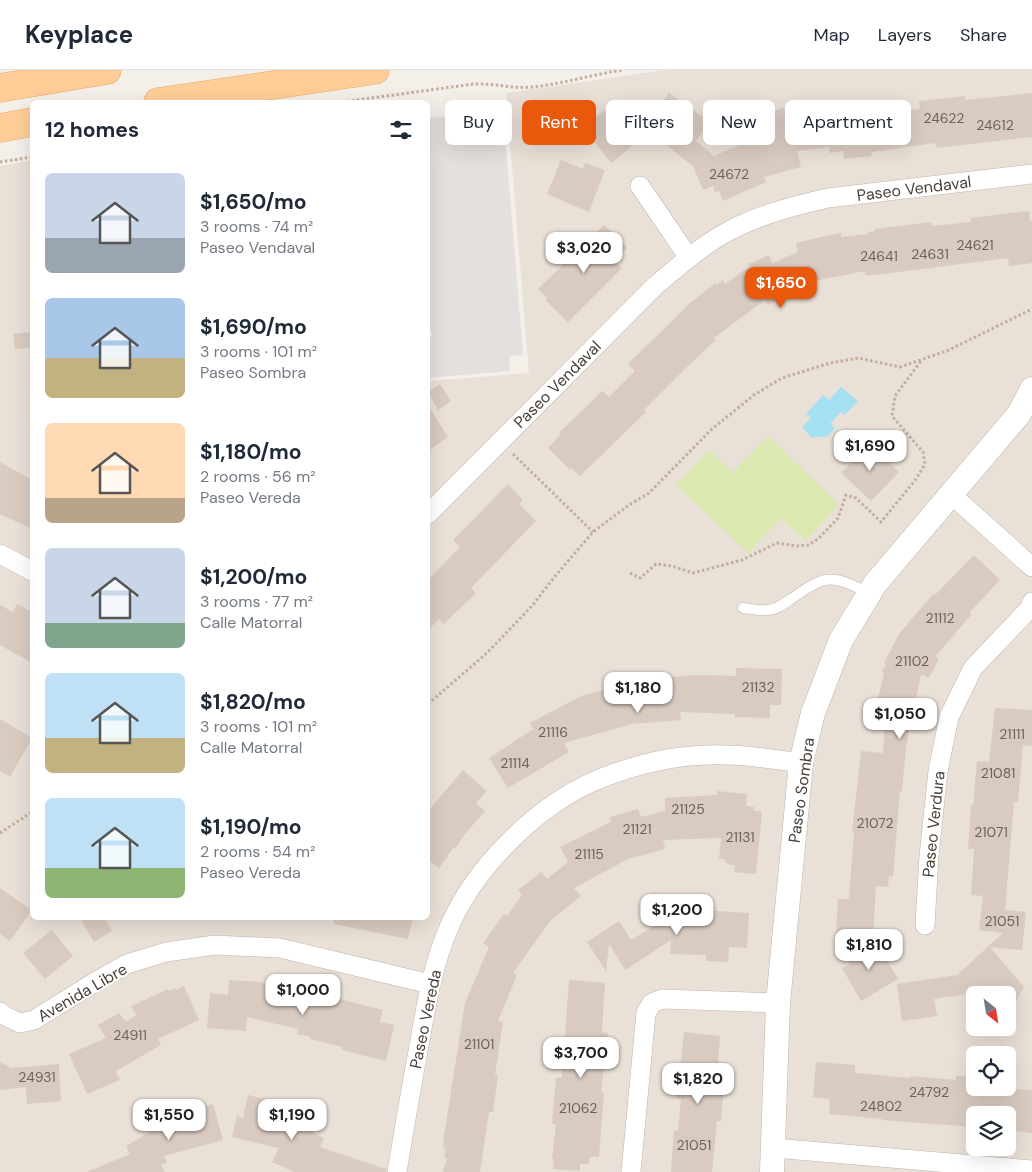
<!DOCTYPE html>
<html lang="en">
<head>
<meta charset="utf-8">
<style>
  :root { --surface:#fff; --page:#f2f2f3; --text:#1f2937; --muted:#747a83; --line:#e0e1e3; --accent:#ea580c }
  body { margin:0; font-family:"DM Sans",sans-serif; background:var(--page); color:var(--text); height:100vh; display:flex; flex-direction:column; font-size:19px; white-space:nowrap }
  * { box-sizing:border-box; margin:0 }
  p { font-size:16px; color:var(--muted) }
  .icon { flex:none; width:28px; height:28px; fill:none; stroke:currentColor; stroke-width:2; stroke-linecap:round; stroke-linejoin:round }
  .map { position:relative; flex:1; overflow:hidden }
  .side { position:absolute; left:30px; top:30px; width:400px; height:820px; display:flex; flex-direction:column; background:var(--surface); border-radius:8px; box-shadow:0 5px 20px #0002 }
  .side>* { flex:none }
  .guide { position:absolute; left:445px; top:30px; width:475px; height:45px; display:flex; gap:10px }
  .needle { width:32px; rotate:150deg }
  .tools { position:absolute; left:966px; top:916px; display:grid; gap:10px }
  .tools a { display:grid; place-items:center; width:50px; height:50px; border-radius:8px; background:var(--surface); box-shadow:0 5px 20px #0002; font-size:25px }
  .price { position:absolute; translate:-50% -42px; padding:0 11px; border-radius:10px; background:#fff; color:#222; font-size:16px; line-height:32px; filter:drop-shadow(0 1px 2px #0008) }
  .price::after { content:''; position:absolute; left:50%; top:30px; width:15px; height:11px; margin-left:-8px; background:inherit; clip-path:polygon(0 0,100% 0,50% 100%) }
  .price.selected { background:var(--accent); color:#fff }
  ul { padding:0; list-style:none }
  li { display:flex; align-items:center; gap:15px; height:125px; padding:0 15px }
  li span { display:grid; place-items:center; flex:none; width:140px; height:100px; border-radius:8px; color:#555 }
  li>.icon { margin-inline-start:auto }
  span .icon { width:60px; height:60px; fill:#fffc; stroke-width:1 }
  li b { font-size:21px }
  h2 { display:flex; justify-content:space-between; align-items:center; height:60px; padding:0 15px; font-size:21px }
  .tag { padding:0 18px; border-radius:8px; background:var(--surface); box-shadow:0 5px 20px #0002; font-size:18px; line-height:45px }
  .tag.selected { background:var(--accent); color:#fff }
  header { display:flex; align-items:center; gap:30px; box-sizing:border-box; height:70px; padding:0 25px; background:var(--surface); border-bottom:1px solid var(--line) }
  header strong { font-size:24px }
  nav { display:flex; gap:28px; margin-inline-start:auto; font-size:18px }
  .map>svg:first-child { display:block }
</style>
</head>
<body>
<header>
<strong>Keyplace</strong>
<nav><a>Map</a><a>Layers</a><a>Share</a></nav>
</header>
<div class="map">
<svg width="1032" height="1102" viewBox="0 0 1032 1102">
  <rect width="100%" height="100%" fill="#f5efe9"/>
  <!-- residential -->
  <path fill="#e9e0d7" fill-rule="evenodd" d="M 665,0 L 1032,0 L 1032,1102 L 0,1102 L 0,96 L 32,90 L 32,848 L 428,848 L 428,311 L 529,303 L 506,23 ZM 975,925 L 1008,925 L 1008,958 L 975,958 ZM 975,985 L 1008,985 L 1008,1018 L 975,1018 ZM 975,1045 L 1008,1045 L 1008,1078 L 975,1078 Z"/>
  <!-- green -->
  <path fill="#dbe9b1" d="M 768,366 L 839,435 L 805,471 L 781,448 L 748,483 L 676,415 L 709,380 L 748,417 L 733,402 Z"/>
  <!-- parking -->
  <path fill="#e3e0de" d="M 489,43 L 491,68 L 505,67 L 523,285 L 509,286 L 510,301 L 428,308 L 428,271 L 432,265 L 431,260 L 428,260 L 428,48 Z"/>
  <!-- water -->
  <path fill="#a5e1f2" d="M 841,317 L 858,331 L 845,345 L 841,342 L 830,354 L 835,358 L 827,367 L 811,367 L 802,357 L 811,348 L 806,344 L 823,325 L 829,330 Z"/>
  <!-- building -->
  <path fill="#dacbc1" d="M 669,23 L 710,52 L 696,71 L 714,86 L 770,62 L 765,43 L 784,38 L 787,49 L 820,40 L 820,38 L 843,35 L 844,43 L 854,42 L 855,49 L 882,46 L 882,44 L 920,39 L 919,31 L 965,26 L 965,30 L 1032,23 L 1032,67 L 936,78 L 935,73 L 871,82 L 872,86 L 844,89 L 843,81 L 830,83 L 829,77 L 797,81 L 801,97 L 764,107 L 766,112 L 723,131 L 719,121 L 715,122 L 713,116 L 703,120 L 693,96 L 666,75 L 669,72 L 645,54 Z
    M 605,40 L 632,76 L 611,93 L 583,57 Z
    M 561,90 L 583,99 L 585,93 L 605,100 L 589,142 L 547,124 Z
    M 1029,141 L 1030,152 L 1032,151 L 1032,193 L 1009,196 L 1008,188 L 875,205 L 865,205 L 865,201 L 798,214 L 801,219 L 767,235 L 765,230 L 714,268 L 716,270 L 689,295 L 644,340 L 646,342 L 580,406 L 571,398 L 570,400 L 548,378 L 560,365 L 559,363 L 602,321 L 609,327 L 635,301 L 628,294 L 690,233 L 716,213 L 717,215 L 723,210 L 725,214 L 749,197 L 748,194 L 769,185 L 772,193 L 798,182 L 796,173 L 821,167 L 841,163 L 841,167 L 868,164 L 868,162 L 875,161 L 875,159 L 931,152 L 932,156 L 971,152 L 971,148 Z
    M 604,155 L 627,178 L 614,191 L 622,198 L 568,252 L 545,230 L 547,228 L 538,219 Z
    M 32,262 L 32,278 L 15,279 L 13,264 Z
    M 440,314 L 451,331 L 438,340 L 428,322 Z
    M 428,335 L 448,367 L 428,381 Z
    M 870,373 L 899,402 L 871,431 L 841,403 Z
    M 0,392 L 32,410 L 32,459 L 0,444 Z
    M 508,414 L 523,430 L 519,434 L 536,451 L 471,518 L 476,523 L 444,554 L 439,549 L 428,560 L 428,510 L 460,477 L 453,470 Z
    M 974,485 L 1000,510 L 969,543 L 971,545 L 935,587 L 939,589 L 929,608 L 921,604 L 906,677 L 902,722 L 900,721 L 893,807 L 889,806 L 888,817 L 876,816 L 873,866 L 836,864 L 838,829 L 849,829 L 854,762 L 852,761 L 861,681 L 883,683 L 885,653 L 873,650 L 884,603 L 882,602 L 886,594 L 884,593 L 899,564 L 933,524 L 935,525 Z
    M 17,534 L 32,542 L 32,593 L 0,575 L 0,535 L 13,542 Z
    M 736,598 L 782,599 L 781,635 L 770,635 L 770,648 L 735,647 L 735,644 L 680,642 L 681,650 L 632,654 L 564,673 L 569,682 L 508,718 L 489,688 L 533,659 L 530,653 L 581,626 L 612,618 L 617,634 L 642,632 L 640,610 L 696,605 L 736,606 Z
    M 995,638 L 1032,640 L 1032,676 L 1023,675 L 1018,732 L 1014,732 L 1005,840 L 1026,842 L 1022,880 L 990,877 L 1024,917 L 1008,946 L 1008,925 L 974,925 L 972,922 L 968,924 L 934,929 L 937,946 L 902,951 L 897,914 L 957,905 L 1003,863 L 979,860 L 983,826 L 971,825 L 974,779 L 968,779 L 971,735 L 973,735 L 977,691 L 989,692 Z
    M 0,649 L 32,668 L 10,707 L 0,701 Z
    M 463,700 L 487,721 L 476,733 L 485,741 L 465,764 L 455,779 L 454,777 L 439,798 L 428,790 L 428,741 Z
    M 717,721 L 747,724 L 746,736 L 754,737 L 753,740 L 762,742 L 756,804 L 734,802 L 735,795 L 727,794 L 724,789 L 719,789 L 721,768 L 663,770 L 665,778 L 662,780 L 628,789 L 574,818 L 581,826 L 550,851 L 513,903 L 517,905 L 498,951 L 503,952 L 495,1005 L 498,1005 L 493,1042 L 489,1042 L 480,1102 L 443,1102 L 447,1088 L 444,1088 L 446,1079 L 443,1078 L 444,1072 L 443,1072 L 465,933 L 489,877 L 483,873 L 504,844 L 507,846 L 522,825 L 518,820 L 541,802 L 547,809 L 568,792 L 560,777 L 611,752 L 610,747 L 638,739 L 641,747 L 665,741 L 665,728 L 717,725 Z
    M 0,818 L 32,840 L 10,871 L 0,864 Z
    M 654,837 L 749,843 L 747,878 L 729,877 L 728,892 L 706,891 L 706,885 L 670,884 L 671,870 L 625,900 L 609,874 L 606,901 L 587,872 L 619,851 L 631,870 L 654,856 Z
    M 80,848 L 104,848 L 112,861 L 94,872 Z
    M 334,848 L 413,848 L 408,869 L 334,854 Z
    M 52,860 L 73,886 L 45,909 L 23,883 Z
    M 876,871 L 898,909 L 861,931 L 842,898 L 850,894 L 847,887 Z
    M 229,910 L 260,912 L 306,924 L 307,921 L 383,940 L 380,952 L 394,955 L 386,991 L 342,980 L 342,977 L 310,969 L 311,967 L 297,964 L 298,959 L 247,947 L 246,961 L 207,958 L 210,923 L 228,925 Z
    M 569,910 L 605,913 L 602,962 L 608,963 L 601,1022 L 604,1023 L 599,1087 L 590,1087 L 589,1094 L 580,1094 L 580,1101 L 553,1099 L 554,1089 L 552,1089 L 556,1054 L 552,1054 L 556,1008 L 562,1008 Z
    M 184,916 L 199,950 L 158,969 L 161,975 L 116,1001 L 120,1010 L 87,1024 L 69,984 L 106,968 L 98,955 L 119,943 L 126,952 L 136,945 L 131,936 L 168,919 L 168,921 L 175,918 L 176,920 Z
    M 684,962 L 720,966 L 716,1017 L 724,1017 L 721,1051 L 717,1051 L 712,1102 L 671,1102 L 674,1060 L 678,1061 L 681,1029 L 677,1029 Z
    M 0,992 L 11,998 L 59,994 L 61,1031 L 27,1034 L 26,1017 L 0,1020 Z
    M 816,992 L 855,995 L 855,1003 L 910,1008 L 911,1006 L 956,1010 L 956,1006 L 975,1007 L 975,1018 L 1003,1018 L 1032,1020 L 1032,1063 L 1008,1060 L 1008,1045 L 975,1045 L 975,1057 L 882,1050 L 882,1049 L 829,1044 L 830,1029 L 813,1027 Z
    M 248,1025 L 284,1034 L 281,1048 L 324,1068 L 320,1077 L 386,1099 L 386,1102 L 294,1102 L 272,1092 L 279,1078 L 232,1067 L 237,1046 L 243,1048 Z
    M 205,1033 L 206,1036 L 213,1034 L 223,1070 L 164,1086 L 167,1092 L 161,1095 L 165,1102 L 87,1102 L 130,1084 L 126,1076 L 172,1049 L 170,1042 Z"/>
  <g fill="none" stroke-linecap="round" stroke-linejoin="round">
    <!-- service casing -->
    <g stroke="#c1b5ab" stroke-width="11">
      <path id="service" d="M 743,538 C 751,539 759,541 767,540 C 776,540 784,534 791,529 C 827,504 830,504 869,523"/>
    </g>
    <!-- minor casing -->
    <g stroke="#c1b5ab" stroke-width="20">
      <path id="minor" d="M 640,116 L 689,188
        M 952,425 L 1032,497
        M 428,444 L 656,215 C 678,197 701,176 727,162 C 758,145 793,136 828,128 L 1032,104
        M 0,484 L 32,501
        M 925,855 L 929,786 L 938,701 L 949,647 L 973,598 L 1029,539 L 1032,532
        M 0,942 L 5,946 L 20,953 L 34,950 L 95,912 L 127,894 L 166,882 L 215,875 L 280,878 L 430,914
        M 774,1078 L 1032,1100
        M 397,1102 C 404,1060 411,1018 419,976 C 426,935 433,893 450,855 C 475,798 534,739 590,713 C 632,694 681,683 726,685 C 751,685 777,690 801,693
        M 631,1102 L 646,943 L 652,933 L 662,929 L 778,933"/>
    </g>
    <!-- tertiary casing -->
    <g stroke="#c1b5ab" stroke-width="25">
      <path id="tertiary" d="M 772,1102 L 778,933 L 801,693 L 813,643 L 841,570 L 875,514 L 1019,344 L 1032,319"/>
    </g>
    <!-- primary casing -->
    <g stroke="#e6a866" stroke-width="29">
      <path id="primary" d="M 0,18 L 107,0
        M 158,32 L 375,0
        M 0,58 L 32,52"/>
    </g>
    <!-- path -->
    <path stroke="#c3ae9c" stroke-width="3" stroke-dasharray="2.5 2.5" stroke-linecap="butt" d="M 342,32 L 474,14 C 494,13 512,19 532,17 C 563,14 593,4 624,0
      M 0,92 L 32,87
      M 513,384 L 593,462
      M 630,503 L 640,508 L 656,494 L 672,496 L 693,503 L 742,490 L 777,473 L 797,476 L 808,475 L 818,469 L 838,448 L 846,425 L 856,428 L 881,452 L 916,409 L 925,394 L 923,382 L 892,346 L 895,326 L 921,291
      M 428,634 L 487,583 L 532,536 L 556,505 L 593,462 L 629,435 L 649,423 L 712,359 L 754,325 L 782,308 L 830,293 L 858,288 L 900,297 L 949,280 L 1032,239
      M 0,763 L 32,742"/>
    <!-- service -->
    <use href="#service" stroke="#fff" stroke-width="10"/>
    <!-- minor -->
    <use href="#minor" stroke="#fff" stroke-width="19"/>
    <!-- tertiary -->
    <use href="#tertiary" stroke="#fff" stroke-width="24"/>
    <!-- primary -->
    <use href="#primary" stroke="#ffce98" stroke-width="28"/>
  </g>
  <g text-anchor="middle" stroke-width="4" stroke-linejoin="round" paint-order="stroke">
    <!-- number labels -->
    <g font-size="14" fill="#6d625a">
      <text x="944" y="53">24622</text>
      <text x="995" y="60">24612</text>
      <text x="729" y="109">24672</text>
      <text x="975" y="180">24621</text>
      <text x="930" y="189">24631</text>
      <text x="879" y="191">24641</text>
      <text x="940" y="553">21112</text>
      <text x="912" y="596">21102</text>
      <text x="758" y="622">21132</text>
      <text x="553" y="667">21116</text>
      <text x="1012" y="669">21111</text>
      <text x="515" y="698">21114</text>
      <text x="998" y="708">21081</text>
      <text x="688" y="744">21125</text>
      <text x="875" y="758">21072</text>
      <text x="637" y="764">21121</text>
      <text x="991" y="767">21071</text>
      <text x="740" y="772">21131</text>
      <text x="589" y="789">21115</text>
      <text x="1002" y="856">21051</text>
      <text x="130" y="970">24911</text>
      <text x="479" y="979">21101</text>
      <text x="37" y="1012">24931</text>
      <text x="929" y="1027">24792</text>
      <text x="881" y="1041">24802</text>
      <text x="578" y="1043">21062</text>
      <text x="694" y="1080">21051</text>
    </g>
    <!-- street labels -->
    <g font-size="16" fill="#493f37" stroke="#fff">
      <text transform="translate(914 118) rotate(-7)" y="6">Paseo Vendaval</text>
      <text transform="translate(557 314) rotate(-45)" y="6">Paseo Vendaval</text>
      <text transform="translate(801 720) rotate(-82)" y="6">Paseo Sombra</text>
      <text transform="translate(933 754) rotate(-84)" y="6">Paseo Verdura</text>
      <text transform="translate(82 922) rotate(-30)" y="6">Avenida Libre</text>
      <text transform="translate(425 949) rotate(-78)" y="6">Paseo Vereda</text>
    </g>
  </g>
</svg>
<div class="tools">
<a><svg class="needle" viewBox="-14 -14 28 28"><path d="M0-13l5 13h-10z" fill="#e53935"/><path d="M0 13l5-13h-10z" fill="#747a83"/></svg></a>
<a><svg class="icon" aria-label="locate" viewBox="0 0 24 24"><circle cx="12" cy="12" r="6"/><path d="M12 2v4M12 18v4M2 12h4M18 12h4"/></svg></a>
<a><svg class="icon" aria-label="layers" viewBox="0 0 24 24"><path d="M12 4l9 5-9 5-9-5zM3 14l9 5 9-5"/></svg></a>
</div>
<b class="price" style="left:584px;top:204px">$3,020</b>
<b class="price selected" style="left:781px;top:239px">$1,650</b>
<b class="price" style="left:870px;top:402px">$1,690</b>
<b class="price" style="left:638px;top:644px">$1,180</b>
<b class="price" style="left:900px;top:670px">$1,050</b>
<b class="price" style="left:677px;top:866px">$1,200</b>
<b class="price" style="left:869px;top:901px">$1,810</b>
<b class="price" style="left:303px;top:946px">$1,000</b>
<b class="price" style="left:581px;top:1009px">$3,700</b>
<b class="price" style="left:698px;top:1035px">$1,820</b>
<b class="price" style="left:169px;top:1071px">$1,550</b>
<b class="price" style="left:292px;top:1071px">$1,190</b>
<div class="guide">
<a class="tag">Buy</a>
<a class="tag selected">Rent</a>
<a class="tag">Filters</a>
<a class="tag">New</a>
<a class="tag">Apartment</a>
</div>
<section class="side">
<h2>12 homes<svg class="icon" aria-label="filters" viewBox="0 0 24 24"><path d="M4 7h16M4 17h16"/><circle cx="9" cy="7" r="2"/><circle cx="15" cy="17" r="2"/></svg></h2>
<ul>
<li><span style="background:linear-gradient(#c9d6e8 65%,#9aa5b1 0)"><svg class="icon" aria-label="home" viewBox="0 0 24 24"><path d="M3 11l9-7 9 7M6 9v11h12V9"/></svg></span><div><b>$1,650/mo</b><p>3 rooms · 74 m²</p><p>Paseo Vendaval</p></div></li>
<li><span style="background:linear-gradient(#a9c7e8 60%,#c2b280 0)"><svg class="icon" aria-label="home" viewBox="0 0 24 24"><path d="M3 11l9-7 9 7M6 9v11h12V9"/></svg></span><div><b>$1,690/mo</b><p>3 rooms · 101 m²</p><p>Paseo Sombra</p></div></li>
<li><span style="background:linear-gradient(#ffd9b3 75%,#b9a48a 0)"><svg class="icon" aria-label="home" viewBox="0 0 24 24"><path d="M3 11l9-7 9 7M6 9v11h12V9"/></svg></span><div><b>$1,180/mo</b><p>2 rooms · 56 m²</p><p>Paseo Vereda</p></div></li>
<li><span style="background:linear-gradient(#c9d6e8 75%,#7fa58c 0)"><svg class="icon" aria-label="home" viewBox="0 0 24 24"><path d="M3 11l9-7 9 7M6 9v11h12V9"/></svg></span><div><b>$1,200/mo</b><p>3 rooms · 77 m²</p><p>Calle Matorral</p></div></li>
<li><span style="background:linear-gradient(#bfe0f5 65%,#c2b280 0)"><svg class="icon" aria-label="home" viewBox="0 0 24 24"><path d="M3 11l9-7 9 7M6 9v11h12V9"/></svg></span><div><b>$1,820/mo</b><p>3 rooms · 101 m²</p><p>Calle Matorral</p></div></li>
<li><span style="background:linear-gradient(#bfe0f5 70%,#8fb573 0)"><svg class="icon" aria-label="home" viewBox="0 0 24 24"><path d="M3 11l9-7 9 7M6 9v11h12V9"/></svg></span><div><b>$1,190/mo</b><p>2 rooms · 54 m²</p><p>Paseo Vereda</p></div></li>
</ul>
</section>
</div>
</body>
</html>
